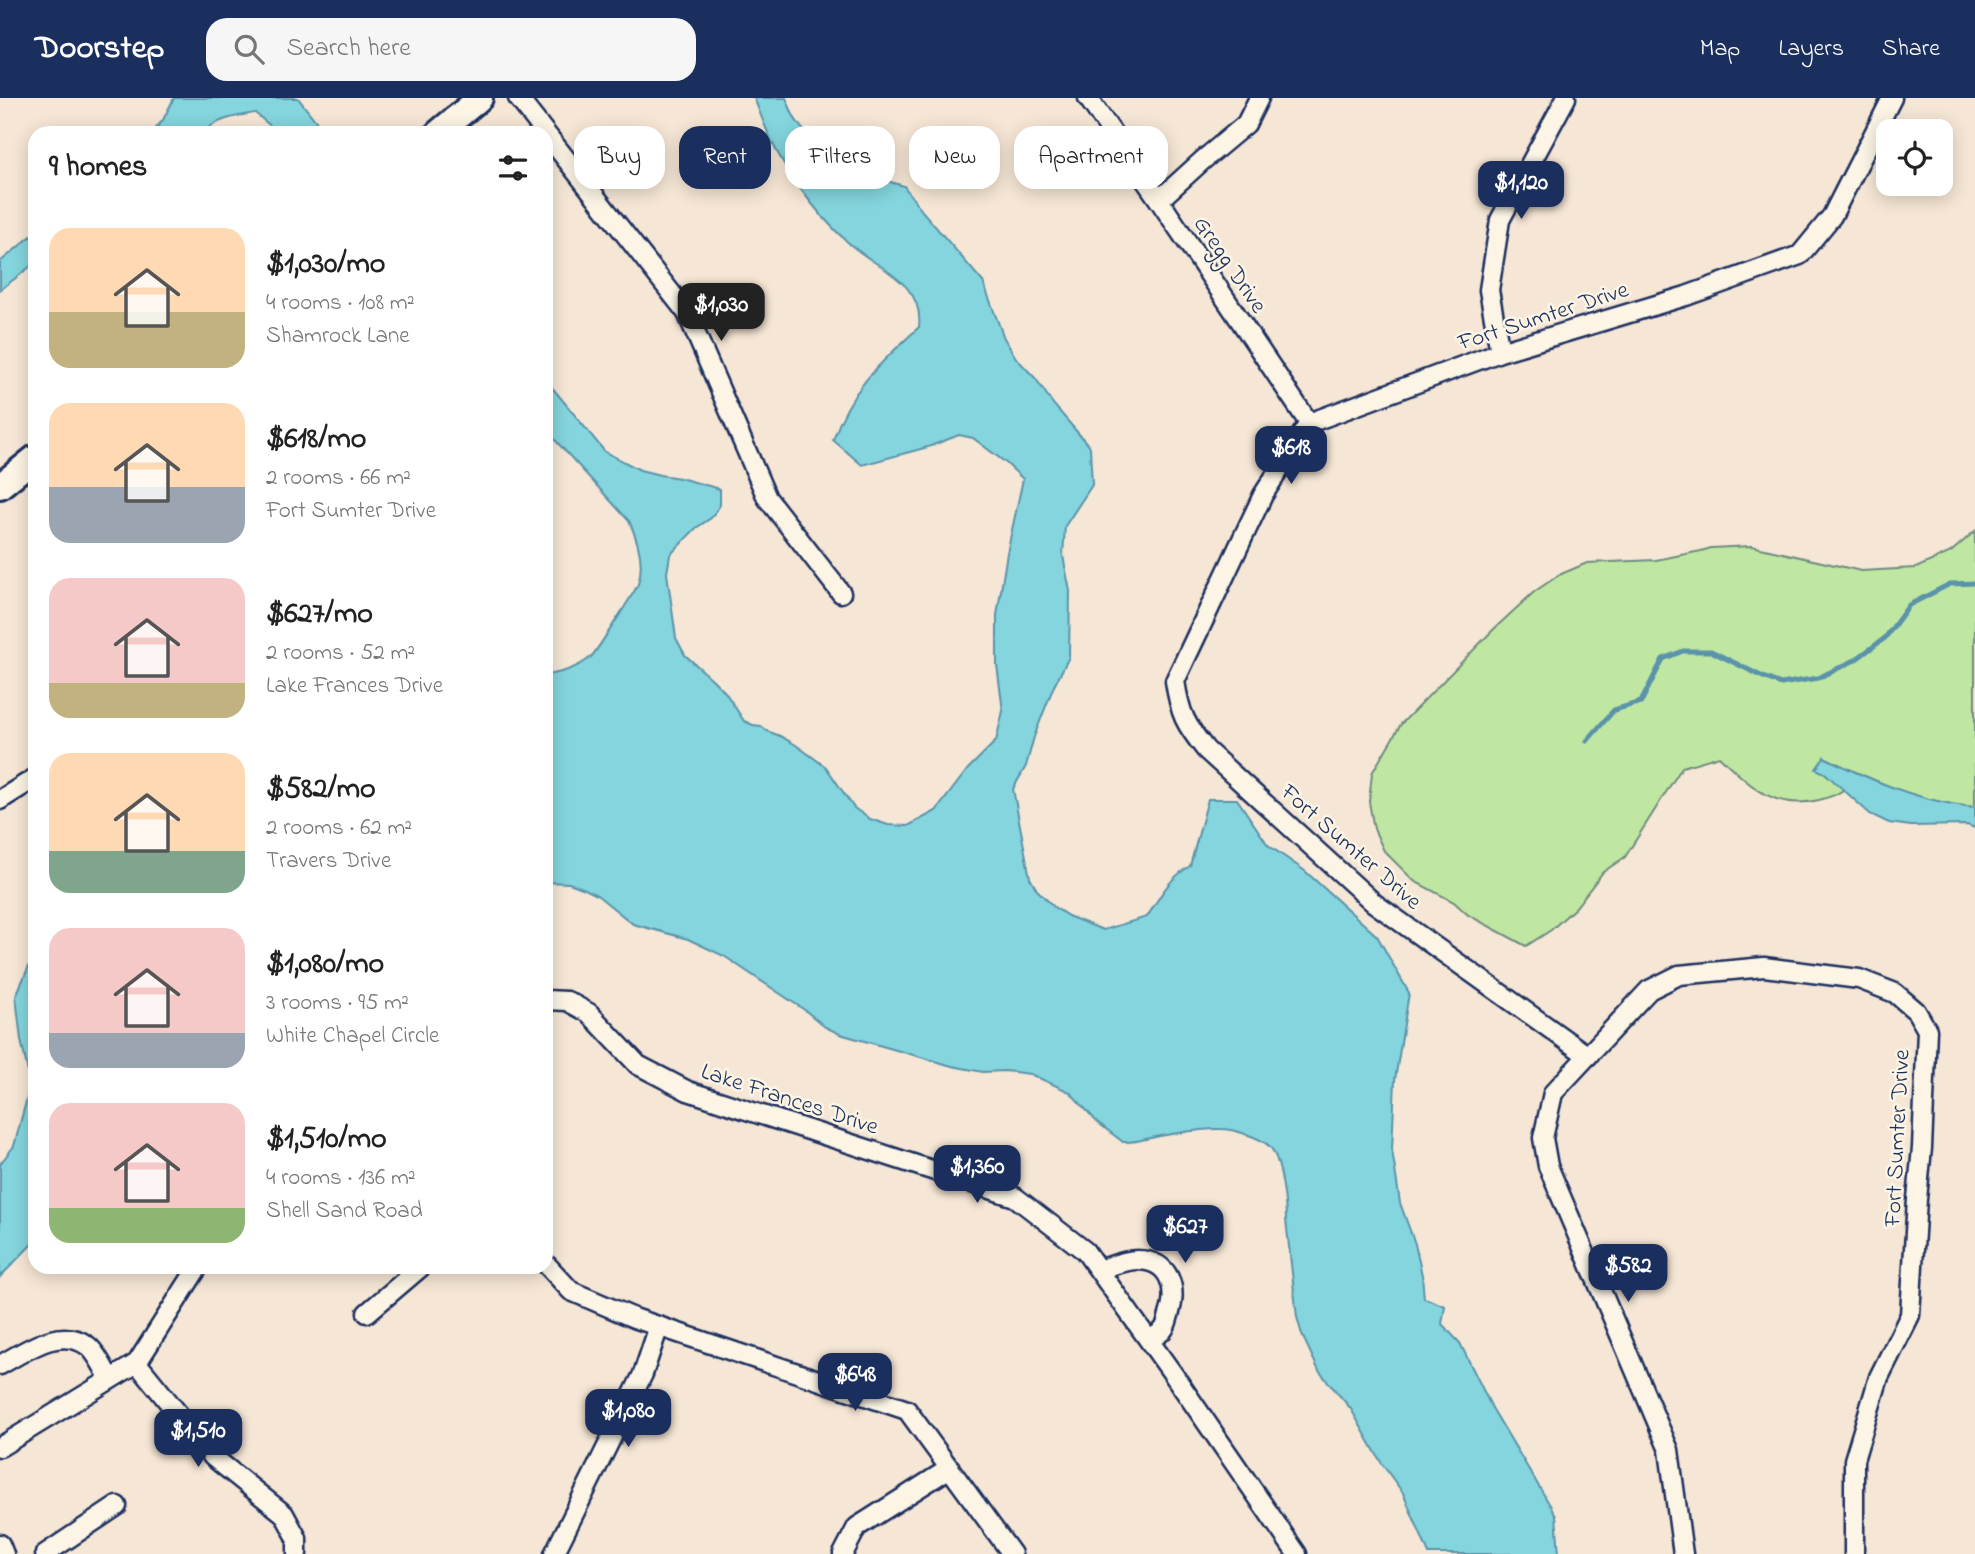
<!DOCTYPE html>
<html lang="en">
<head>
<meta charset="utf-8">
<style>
  :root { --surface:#fff; --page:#f6f6f6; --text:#222; --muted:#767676; --accent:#1b2f5e }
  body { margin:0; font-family:"Indie Flower",sans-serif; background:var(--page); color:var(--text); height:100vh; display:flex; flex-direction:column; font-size:26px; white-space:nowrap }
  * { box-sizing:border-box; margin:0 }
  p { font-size:23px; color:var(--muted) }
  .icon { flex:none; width:38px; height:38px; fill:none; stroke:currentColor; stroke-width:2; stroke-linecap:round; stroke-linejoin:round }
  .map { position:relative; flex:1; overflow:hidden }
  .sheet { position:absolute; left:28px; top:28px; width:525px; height:1148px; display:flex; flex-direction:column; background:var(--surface); border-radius:21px; box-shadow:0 4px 18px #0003 }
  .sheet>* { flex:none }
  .top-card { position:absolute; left:574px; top:28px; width:665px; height:63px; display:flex; gap:14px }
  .tools { position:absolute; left:1876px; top:21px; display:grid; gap:14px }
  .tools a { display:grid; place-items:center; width:77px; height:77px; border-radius:14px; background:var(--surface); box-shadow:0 4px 18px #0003; font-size:35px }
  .price { position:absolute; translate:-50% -60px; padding:0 16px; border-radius:14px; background:var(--accent); color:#fff; font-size:23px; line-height:46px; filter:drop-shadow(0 2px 4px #0008) }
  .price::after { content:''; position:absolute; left:50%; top:42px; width:21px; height:16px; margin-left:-10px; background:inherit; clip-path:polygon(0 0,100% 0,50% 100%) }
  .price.selected { background:#222; color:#fff }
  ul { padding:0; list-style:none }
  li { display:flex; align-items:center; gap:21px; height:175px; padding:0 21px }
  li span { display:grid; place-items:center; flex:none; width:196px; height:140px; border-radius:21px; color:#555 }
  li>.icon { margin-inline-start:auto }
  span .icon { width:84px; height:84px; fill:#fffc; stroke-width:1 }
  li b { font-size:30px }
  h2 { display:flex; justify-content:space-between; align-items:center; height:84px; padding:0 21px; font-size:30px }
  .pill { padding:0 24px; border-radius:21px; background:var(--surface); box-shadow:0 4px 18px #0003; font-size:24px; line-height:63px }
  .pill.selected { background:var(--accent); color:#fff }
  header { display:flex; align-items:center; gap:42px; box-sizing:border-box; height:98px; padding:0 35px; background:var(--accent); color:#fff }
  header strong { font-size:33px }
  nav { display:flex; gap:38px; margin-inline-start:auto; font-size:24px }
  .search { width:490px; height:63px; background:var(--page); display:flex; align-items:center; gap:18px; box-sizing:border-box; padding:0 24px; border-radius:21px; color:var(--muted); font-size:26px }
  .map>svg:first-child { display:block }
</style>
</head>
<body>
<header>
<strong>Doorstep</strong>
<div class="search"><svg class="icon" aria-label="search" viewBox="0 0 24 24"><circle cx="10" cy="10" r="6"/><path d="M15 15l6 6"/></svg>Search here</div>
<nav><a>Map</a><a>Layers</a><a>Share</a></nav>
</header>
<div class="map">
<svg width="1975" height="1456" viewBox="0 0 1975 1456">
  <rect width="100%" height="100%" fill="#f6e6d5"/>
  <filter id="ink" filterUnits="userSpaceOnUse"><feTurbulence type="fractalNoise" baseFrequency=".0143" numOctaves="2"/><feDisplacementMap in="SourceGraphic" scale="14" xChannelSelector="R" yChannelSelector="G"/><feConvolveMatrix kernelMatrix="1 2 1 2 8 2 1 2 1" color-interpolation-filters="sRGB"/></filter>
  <g filter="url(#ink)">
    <!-- green -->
    <path fill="#c0e7a2" stroke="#6e8b80" stroke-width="2" d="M 1975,433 L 1975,709 C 1923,705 1870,682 1824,659 L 1825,675 L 1844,691 C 1837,698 1828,699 1819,702 C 1773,713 1750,687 1719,658 L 1682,669 L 1625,759 L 1603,774 L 1576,809 L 1551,832 L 1526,848 L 1468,817 L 1454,804 L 1414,783 L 1384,753 L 1374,731 L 1369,704 L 1372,675 L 1401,626 L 1495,530 L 1534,494 L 1559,477 L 1587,465 L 1656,462 L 1701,453 L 1711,450 L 1752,448 L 1861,473 L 1916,470 L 1951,454 Z"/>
    <!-- water -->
    <path fill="#84d5dd" stroke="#5a93aa" stroke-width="2" d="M 174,0 L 298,0 L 325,35 L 279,35 L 255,15 C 236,18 216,21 203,35 L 152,35 L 163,22 Z
      M 754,0 L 786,0 C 790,8 792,18 798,25 C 823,60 863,77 904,88 L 922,113 L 983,184 L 1004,240 L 1016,260 L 1036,281 L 1053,306 L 1090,349 L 1092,387 L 1065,428 L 1063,458 L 1070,493 L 1069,559 L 1053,590 L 1034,639 L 1026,668 L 1013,691 L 1030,780 L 1037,792 L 1054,809 L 1068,818 L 1103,832 L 1147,819 C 1159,800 1169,780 1190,768 L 1208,701 L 1237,701 L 1268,747 L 1305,773 L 1377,838 L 1409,895 L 1395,982 L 1392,1052 L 1400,1105 L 1415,1146 L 1422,1177 L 1424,1200 L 1445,1208 L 1442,1226 L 1460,1245 L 1492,1310 L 1556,1417 L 1559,1456 L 1429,1456 L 1403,1395 L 1382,1366 L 1351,1311 L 1319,1273 L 1302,1237 L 1297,1219 L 1286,1122 C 1286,1106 1281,1060 1270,1049 C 1261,1039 1233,1031 1220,1031 C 1204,1030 1177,1035 1160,1038 C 1148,1040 1136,1045 1123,1044 L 1097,1024 L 1070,994 L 1030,976 L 1005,973 L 983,974 L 952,968 L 840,936 L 825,929 L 806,913 L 724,858 L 688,841 L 633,826 L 597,797 L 585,791 L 569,785 L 546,784 L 546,577 C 561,575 579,569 591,559 C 596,554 636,492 638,486 C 645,464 638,442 629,423 L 546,332 L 546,282 L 605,354 L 640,372 L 660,377 L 680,380 L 720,391 L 720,407 L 711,420 L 696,430 L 670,457 L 667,475 L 676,540 L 685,557 L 712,581 L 725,594 L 744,623 L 753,627 L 761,628 L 767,633 L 780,638 L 796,647 L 826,669 L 854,710 L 870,721 L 888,727 L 908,728 L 936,713 L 968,671 L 996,643 L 1003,613 L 997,567 L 997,517 L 1007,455 L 1023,381 L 1006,365 L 973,340 L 959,337 L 928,349 L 862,367 L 833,342 C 851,290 880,265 919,229 C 924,184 878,171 851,147 C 826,126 796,88 780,59 C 769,41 762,19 754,0 Z
      M 35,135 L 35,165 L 0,192 L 0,164 Z
      M 1824,659 C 1870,682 1923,705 1975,709 L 1975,730 L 1967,727 L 1911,728 L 1889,725 L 1870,716 L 1825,675 L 1816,671 Z
      M 35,854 L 35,1141 L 30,1148 L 0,1179 L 0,1066 L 14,1048 L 28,996 L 28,974 L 21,942 L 16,898 Z"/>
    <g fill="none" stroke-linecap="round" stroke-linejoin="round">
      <!-- stream -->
      <path stroke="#5a93aa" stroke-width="5" d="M 1587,643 L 1614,612 L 1641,604 L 1663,561 L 1683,553 L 1711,553 L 1763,579 L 1781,586 L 1818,580 L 1855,562 L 1885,540 L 1909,507 L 1950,486 L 1975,485"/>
      <!-- minor casing -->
      <g stroke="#1b2f5e" stroke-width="23">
        <path id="minor" d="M 518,0 L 687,215 L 767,400 L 841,495
          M 1088,0 L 1159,102 L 1309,325
          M 1159,102 L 1203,62 L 1246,26 L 1259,0
          M 1500,254 L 1489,192 L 1500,122 L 1566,0
          M 0,702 L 35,680
          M 546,902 L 567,903 L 589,915 L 638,967 L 688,993 L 1015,1099 L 1085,1153 L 1173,1276 L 1297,1456
          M 1588,958 L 1374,805 L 1206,652 C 1185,626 1180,616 1175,583 L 1263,397 L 1309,325 L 1500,254 L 1686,198 L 1800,157 L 1832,118 L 1892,0
          M 546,1166 L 571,1193 L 634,1220 L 907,1312 L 1012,1456
          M 1099,1172 C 1111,1168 1124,1162 1137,1162 C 1170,1162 1178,1190 1169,1217 C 1168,1221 1166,1229 1163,1232 C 1160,1236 1153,1239 1149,1242
          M 367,1215 L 421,1169
          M 137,1265 L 213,1359 L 284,1416 L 297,1440 L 297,1456
          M 0,1267 C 26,1253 60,1227 88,1248 C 97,1255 104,1271 110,1281
          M 0,1349 L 137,1265 L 198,1169
          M 0,1446 L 4,1456
          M 45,1456 L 117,1408
          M 554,1456 L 643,1276 L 659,1228
          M 843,1456 L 857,1429 L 950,1370
          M 1683,1456 L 1669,1352 L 1548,1068 L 1543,1040 L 1553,995 L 1649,892 L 1679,877 L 1764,869 L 1859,881 L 1895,895 L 1916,913 L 1927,932 L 1922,1050 L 1917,1101 L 1910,1217 L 1879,1279 L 1854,1362 L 1854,1456"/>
      </g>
      <!-- secondary casing -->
      <g stroke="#1b2f5e" stroke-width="30">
        <path id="secondary" d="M 438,35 L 480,0
          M 0,388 L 35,360"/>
      </g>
      <!-- minor -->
      <use href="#minor" stroke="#fcf5e5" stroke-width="18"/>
      <!-- secondary -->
      <use href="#secondary" stroke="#fcf5e5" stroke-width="24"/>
    </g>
  </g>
  <g text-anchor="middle" stroke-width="5" stroke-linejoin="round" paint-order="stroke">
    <!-- street labels -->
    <g font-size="24" fill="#1b2f5e" stroke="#fcf5e5">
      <text transform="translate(1231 166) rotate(56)" y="8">Gregg Drive</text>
      <text transform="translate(1543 217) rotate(-18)" y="8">Fort Sumter Drive</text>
      <text transform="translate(1352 748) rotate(41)" y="8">Fort Sumter Drive</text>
      <text transform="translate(790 1000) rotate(18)" y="8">Lake Frances Drive</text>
      <text transform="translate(1896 1040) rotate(-87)" y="8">Fort Sumter Drive</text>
    </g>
  </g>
</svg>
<div class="tools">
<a><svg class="icon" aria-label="locate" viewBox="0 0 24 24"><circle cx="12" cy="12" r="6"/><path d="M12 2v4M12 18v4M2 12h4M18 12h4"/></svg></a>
</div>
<b class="price" style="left:1521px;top:123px">$1,120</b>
<b class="price selected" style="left:721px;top:245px">$1,030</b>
<b class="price" style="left:1291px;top:388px">$618</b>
<b class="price" style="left:977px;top:1107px">$1,360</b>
<b class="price" style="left:1185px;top:1167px">$627</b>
<b class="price" style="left:1628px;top:1206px">$582</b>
<b class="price" style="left:855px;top:1315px">$648</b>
<b class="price" style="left:628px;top:1351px">$1,080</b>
<b class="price" style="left:198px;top:1371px">$1,510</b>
<div class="top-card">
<a class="pill">Buy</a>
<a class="pill selected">Rent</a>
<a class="pill">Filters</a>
<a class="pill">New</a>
<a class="pill">Apartment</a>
</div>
<section class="sheet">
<h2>9 homes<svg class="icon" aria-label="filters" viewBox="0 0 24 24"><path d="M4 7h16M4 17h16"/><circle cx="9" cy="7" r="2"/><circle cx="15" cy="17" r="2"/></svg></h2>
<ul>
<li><span style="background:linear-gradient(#ffd9b3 60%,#c2b280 0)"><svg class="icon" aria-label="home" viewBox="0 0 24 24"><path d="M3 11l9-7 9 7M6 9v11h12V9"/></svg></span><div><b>$1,030/mo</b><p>4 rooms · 108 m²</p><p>Shamrock Lane</p></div></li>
<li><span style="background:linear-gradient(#ffd9b3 60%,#9aa5b1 0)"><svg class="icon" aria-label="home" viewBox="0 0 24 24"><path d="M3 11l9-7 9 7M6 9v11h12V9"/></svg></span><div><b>$618/mo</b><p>2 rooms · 66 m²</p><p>Fort Sumter Drive</p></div></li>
<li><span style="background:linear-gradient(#f6c9c9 75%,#c2b280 0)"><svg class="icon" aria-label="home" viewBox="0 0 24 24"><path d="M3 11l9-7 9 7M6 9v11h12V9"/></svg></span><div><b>$627/mo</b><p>2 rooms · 52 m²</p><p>Lake Frances Drive</p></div></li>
<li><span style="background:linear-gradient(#ffd9b3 70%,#7fa58c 0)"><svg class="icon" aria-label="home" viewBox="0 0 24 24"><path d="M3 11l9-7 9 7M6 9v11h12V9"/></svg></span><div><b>$582/mo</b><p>2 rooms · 62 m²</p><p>Travers Drive</p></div></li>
<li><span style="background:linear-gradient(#f6c9c9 75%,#9aa5b1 0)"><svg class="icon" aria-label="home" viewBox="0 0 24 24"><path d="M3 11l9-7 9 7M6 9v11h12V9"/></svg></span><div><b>$1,080/mo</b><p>3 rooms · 95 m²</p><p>White Chapel Circle</p></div></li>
<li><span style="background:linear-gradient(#f6c9c9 75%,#8fb573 0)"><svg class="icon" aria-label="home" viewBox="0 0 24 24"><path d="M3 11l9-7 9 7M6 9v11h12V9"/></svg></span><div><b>$1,510/mo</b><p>4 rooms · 136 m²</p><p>Shell Sand Road</p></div></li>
</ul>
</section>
</div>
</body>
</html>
